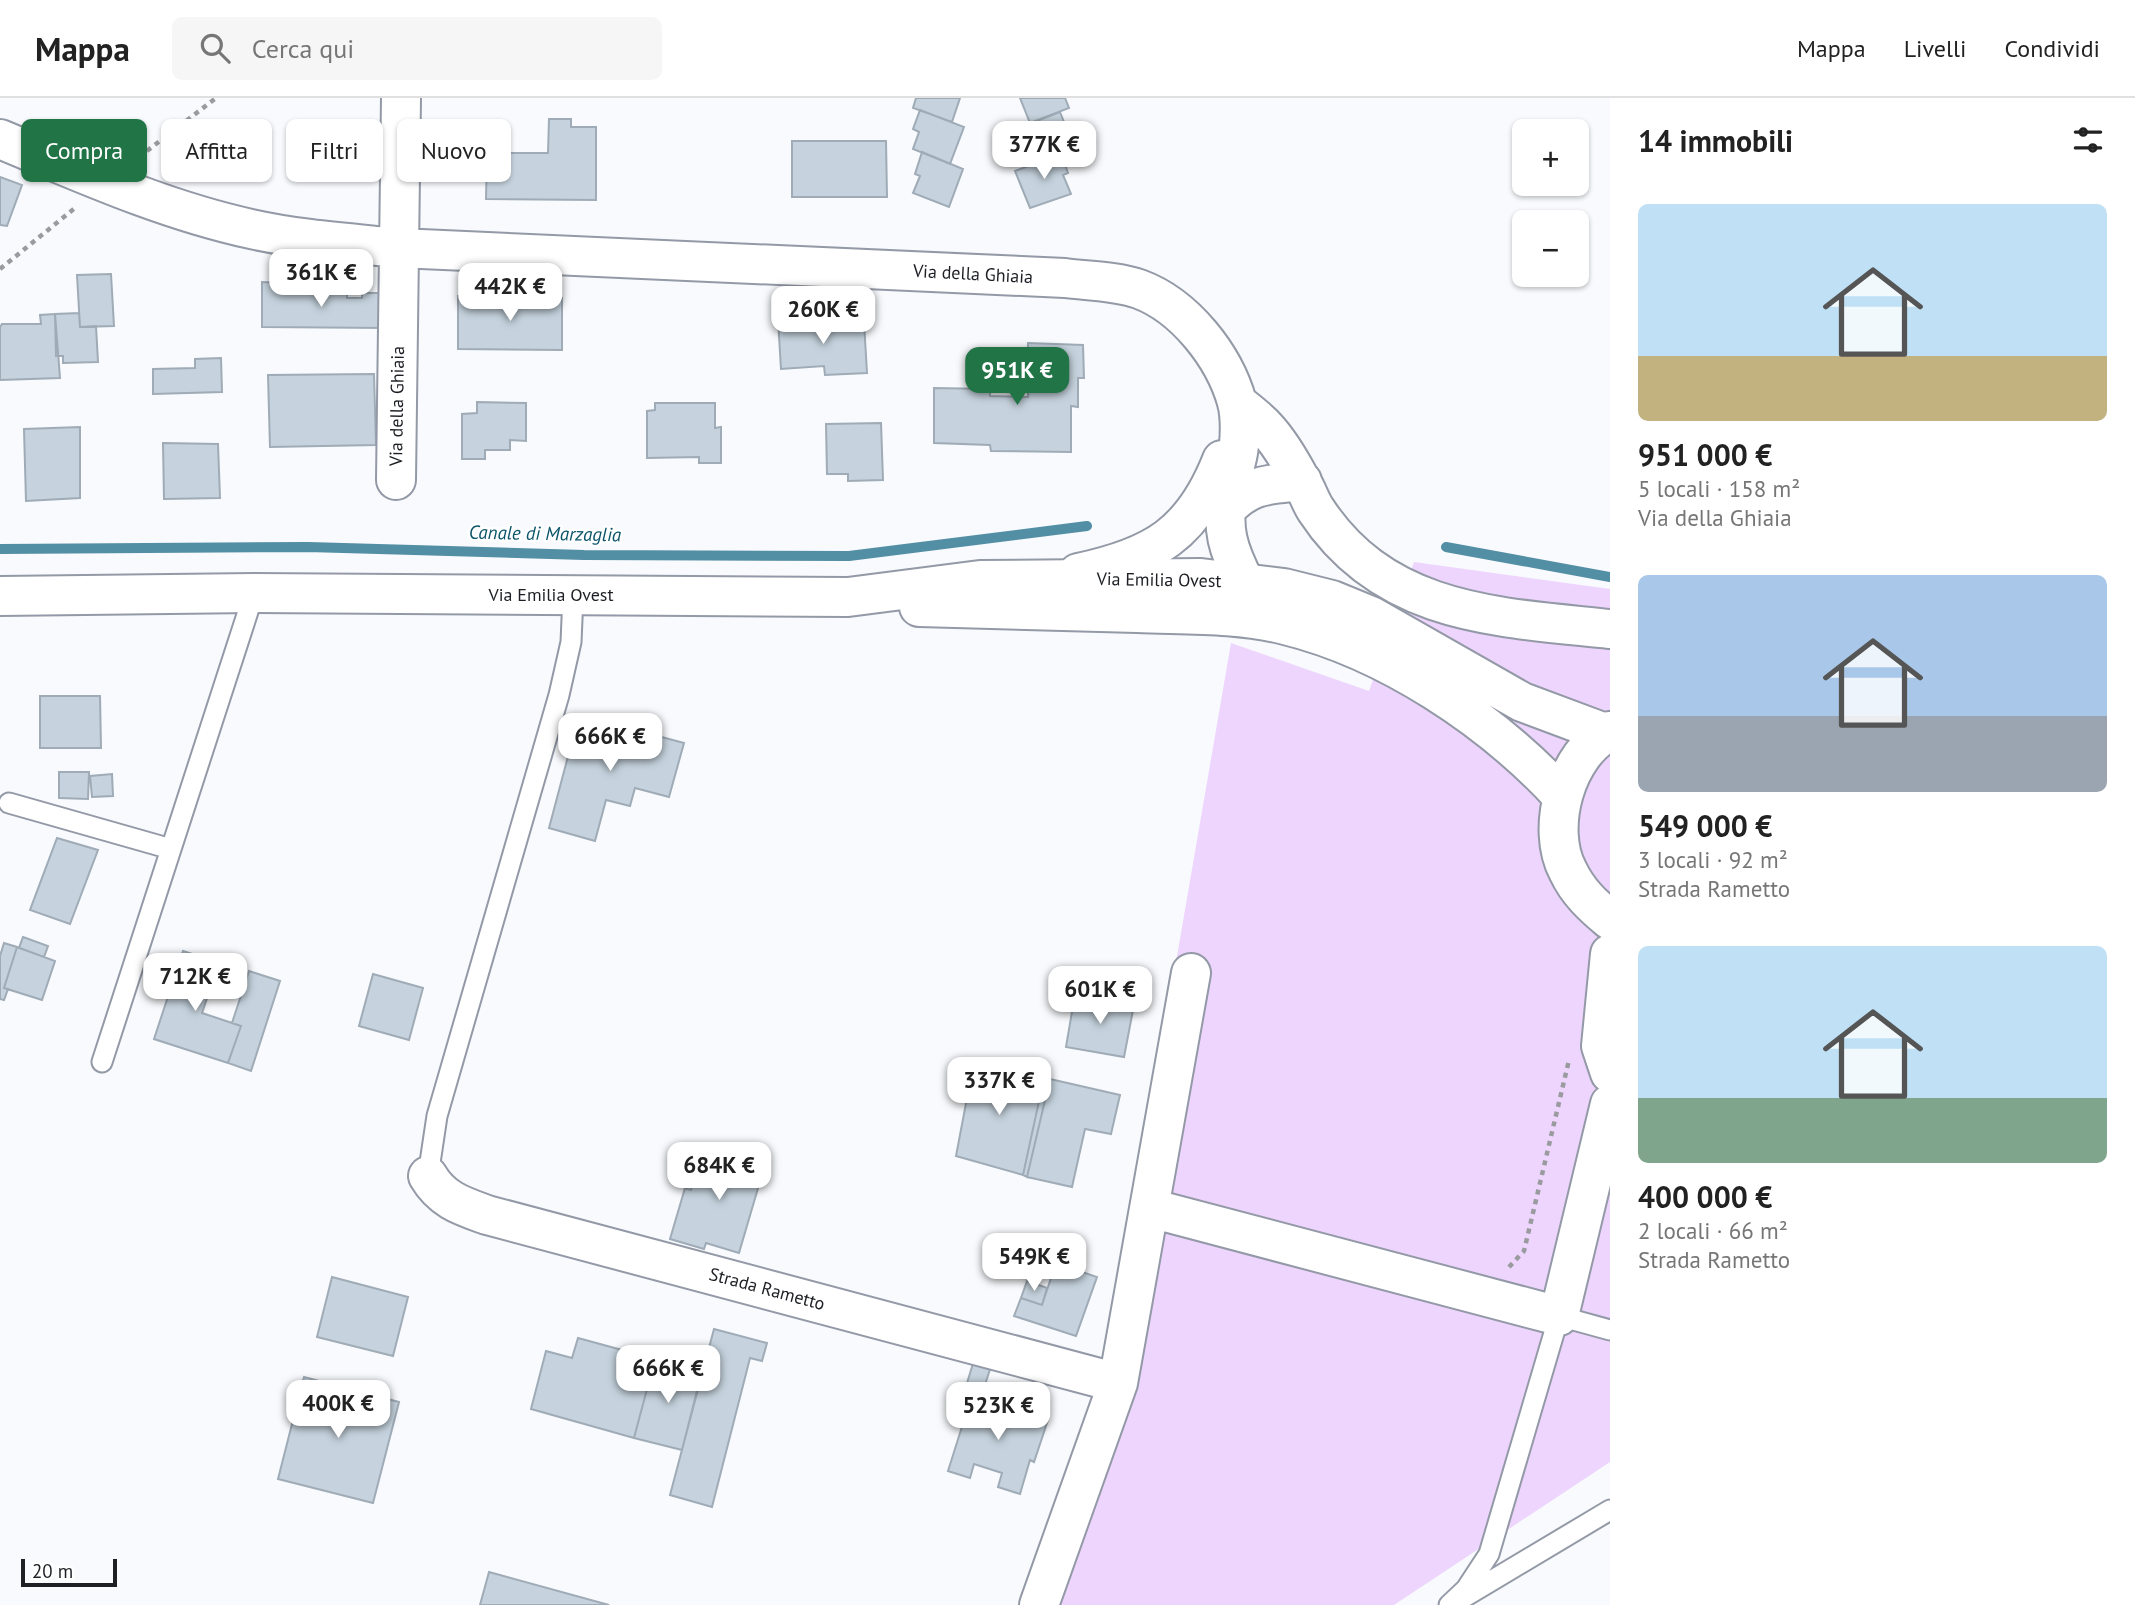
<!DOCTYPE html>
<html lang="it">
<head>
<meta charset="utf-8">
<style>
  :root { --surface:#fff; --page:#f6f6f6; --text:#222; --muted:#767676; --line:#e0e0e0; --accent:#207446 }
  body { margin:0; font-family:"PT Sans",sans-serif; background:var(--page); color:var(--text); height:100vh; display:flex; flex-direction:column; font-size:26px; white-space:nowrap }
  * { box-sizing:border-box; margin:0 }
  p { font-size:23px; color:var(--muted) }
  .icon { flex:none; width:38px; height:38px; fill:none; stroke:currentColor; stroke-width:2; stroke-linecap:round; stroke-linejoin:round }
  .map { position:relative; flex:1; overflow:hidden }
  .details { display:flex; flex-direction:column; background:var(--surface); width:525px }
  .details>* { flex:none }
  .hud { position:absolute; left:21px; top:21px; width:665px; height:63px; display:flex; gap:14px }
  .fabs { position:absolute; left:1512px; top:21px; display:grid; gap:14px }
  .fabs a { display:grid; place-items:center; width:77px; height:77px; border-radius:10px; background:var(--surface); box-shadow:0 2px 5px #0004; font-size:35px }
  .scale { position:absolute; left:21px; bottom:18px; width:96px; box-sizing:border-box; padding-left:7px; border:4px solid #1d1f24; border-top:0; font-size:19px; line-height:24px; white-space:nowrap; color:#1d1f24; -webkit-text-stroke:5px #fff; paint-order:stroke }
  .price { position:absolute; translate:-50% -60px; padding:0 16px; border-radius:14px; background:#fff; color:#222; font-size:23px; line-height:46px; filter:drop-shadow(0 2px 4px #0008) }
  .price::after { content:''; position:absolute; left:50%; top:42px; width:21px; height:16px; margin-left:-10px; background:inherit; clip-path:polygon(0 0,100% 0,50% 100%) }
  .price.on { background:var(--accent); color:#fff }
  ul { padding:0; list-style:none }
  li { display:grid; align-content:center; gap:14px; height:371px; padding:0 28px }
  li span { display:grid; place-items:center; height:217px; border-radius:10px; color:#555 }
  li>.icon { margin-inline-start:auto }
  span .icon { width:126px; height:126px; fill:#fffc; stroke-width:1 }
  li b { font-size:30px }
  h2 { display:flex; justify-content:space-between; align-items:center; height:84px; padding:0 28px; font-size:30px }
  .chip { padding:0 24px; border-radius:10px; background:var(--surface); box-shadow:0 2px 5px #0004; font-size:24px; line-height:63px }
  .chip.on { background:var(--accent); color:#fff }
  header { display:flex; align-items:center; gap:42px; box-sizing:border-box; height:98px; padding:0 35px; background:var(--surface); border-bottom:2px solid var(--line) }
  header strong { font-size:33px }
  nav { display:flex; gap:38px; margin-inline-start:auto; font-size:24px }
  .search { width:490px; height:63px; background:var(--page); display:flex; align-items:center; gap:18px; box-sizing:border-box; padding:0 24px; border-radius:10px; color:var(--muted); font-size:26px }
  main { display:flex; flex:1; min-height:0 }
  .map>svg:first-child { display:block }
</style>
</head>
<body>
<header>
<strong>Mappa</strong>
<div class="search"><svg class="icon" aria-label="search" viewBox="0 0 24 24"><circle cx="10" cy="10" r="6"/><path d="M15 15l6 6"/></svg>Cerca qui</div>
<nav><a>Mappa</a><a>Livelli</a><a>Condividi</a></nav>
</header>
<main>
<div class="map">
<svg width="1610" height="1507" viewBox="0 0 1610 1507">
  <rect width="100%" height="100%" fill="#f8fafd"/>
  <!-- green -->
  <path fill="#eed5fd" d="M 1414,464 L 1610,491 L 1610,1364 L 1394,1507 L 1057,1507 L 1175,870 L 1231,545 L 1369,593 Z"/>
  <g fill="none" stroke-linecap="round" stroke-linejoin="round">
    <!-- stream -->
    <path stroke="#528ea4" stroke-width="10" d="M 1446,449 L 1610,479
      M 0,451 L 308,449 L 584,457 L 849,458 L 1087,428"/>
  </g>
  <!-- building -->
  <path fill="#c6d3de" stroke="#9fabb6" stroke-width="2" d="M 916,0 L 960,0 L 952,24 L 913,10 Z
    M 1020,0 L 1065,0 L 1069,10 L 1030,25 Z
    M 920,12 L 964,29 L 950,66 L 913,51 L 919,34 L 913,31 Z
    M 1060,14 L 1068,34 L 1063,36 L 1070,53 L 1030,68 L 1016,31 Z
    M 549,21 L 571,21 L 571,29 L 596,29 L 596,102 L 486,101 L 487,55 L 548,55 Z
    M 792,43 L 886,43 L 887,99 L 792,99 Z
    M 922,54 L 963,71 L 949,109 L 913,95 L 920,78 L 915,76 Z
    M 1061,56 L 1068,75 L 1063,77 L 1071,96 L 1030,110 L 1015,73 Z
    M 0,79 L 22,87 L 7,128 L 0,127 Z
    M 111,176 L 114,228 L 80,229 L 77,177 Z
    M 262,184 L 285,185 L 285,192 L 347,193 L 347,200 L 362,200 L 362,195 L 386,195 L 386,230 L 262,229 Z
    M 458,198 L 562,200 L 562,252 L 458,251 Z
    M 79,215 L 80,229 L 96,228 L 98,264 L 63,265 L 63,258 L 56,258 L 55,216 Z
    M 55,216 L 60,280 L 0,282 L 0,229 L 2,226 L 41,226 L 40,217 Z
    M 822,218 L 822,227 L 864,224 L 867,275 L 825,277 L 824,268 L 781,271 L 778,221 Z
    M 1028,245 L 1083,247 L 1084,280 L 1078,280 L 1078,309 L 1071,308 L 1071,354 L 991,353 L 990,347 L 934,345 L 934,290 L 990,291 L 990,298 L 1028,299 Z
    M 221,260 L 222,294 L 153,296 L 153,271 L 195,270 L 195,261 Z
    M 374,276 L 376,347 L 270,349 L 268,277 Z
    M 477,304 L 526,305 L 526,343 L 510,342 L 510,352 L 485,352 L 485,361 L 462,361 L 462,316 L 477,315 Z
    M 655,305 L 715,305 L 715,330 L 721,329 L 721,365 L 699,365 L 699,359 L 647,360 L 647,313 L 655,312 Z
    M 881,325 L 883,382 L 848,383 L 848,376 L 827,376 L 826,326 Z
    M 80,329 L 80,400 L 26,403 L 24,331 Z
    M 163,345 L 218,346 L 220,400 L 164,401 Z
    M 40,598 L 100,598 L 101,650 L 40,650 Z
    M 579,617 L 684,645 L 669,699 L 635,690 L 630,708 L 606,702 L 595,743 L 549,730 Z
    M 59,674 L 89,674 L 88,701 L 59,700 Z
    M 112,676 L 113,698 L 92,699 L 90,678 Z
    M 57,740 L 98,752 L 70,826 L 30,812 Z
    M 23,839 L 48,848 L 44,859 L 19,850 Z
    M 4,845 L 17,849 L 4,890 L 8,891 L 4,902 L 0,901 L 0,858 Z
    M 17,849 L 55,863 L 42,902 L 4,890 Z
    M 183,853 L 219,865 L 202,915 L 241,928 L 228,965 L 154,941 Z
    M 249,873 L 280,883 L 251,973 L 228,965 L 241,928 L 232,925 Z
    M 373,876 L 423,890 L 409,942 L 359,928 Z
    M 1075,896 L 1134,907 L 1124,959 L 1066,949 Z
    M 974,963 L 1044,980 L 1023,1077 L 956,1058 Z
    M 1044,980 L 1050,981 L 1027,1079 L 1023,1077 Z
    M 1050,981 L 1120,997 L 1111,1036 L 1085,1031 L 1072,1089 L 1027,1079 Z
    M 702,1053 L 733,1062 L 735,1054 L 766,1063 L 739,1155 L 706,1145 L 704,1151 L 670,1141 L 685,1090 L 691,1092 Z
    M 1056,1165 L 1097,1179 L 1076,1238 L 1014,1218 L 1021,1200 L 1042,1207 Z
    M 332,1179 L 408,1199 L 393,1258 L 317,1239 Z
    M 1027,1183 L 1047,1190 L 1042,1207 L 1021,1200 Z
    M 714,1231 L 767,1245 L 762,1263 L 750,1260 L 712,1409 L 670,1397 Z
    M 578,1240 L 655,1261 L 634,1340 L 531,1311 L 546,1253 L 572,1260 Z
    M 975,1259 L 992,1265 L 984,1290 L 967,1285 Z
    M 655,1261 L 702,1273 L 682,1352 L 634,1340 Z
    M 304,1279 L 399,1304 L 373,1405 L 278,1381 Z
    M 972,1297 L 1048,1322 L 1034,1364 L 1030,1362 L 1020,1396 L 998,1389 L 1002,1375 L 974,1366 L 970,1380 L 948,1373 Z
    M 489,1474 L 609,1507 L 480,1507 Z"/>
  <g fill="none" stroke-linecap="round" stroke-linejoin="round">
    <!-- service casing -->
    <g stroke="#9399a6" stroke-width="23">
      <path id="service" d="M 9,705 L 171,751
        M 102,964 L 254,495
        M 428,1078 L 437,1018 L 559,597 L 571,544 L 573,498
        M 1466,1498 L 1610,1412
        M 1449,1507 L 1466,1491 L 1489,1456 L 1559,1218 L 1610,1232"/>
    </g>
    <!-- minor casing -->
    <g stroke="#9399a6" stroke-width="42">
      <path id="minor" d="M 0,41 C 82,75 164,112 251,131 C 300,142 350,145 399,150 L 1065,180 C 1089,183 1116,183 1139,191 C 1185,208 1224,258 1237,304 C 1240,316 1240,335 1239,347 C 1238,363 1231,378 1228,394 C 1221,431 1228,452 1245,485
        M 1237,305 C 1247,313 1258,321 1266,330 C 1279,344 1292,366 1301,383 C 1307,392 1310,403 1316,412 C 1385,517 1497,519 1610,531
        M 396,382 L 401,0
        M 1226,411 C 1251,385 1267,387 1302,383
        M 1078,475 C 1154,459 1193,436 1222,362
        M 1610,856 L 1601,948 L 1610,975
        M 428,1078 C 442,1102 462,1108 487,1117 L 1118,1285
        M 1150,1110 L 1559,1218 L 1610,1006
        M 1039,1507 L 1118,1285 L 1191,875"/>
    </g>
    <!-- primary casing -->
    <g stroke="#9399a6" stroke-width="42">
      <path id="primary" d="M 0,498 L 254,495 L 848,499 L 980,482 L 1201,480 L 1284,490 L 1332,502 L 1371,518 L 1522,604 L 1605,635
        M 919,509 C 992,511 1065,513 1137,515 C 1186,517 1237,515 1285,527 C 1387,552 1491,621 1562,698
        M 1610,633 C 1566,655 1545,730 1568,773 C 1578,794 1592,807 1610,822"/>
    </g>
    <!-- path -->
    <path stroke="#999b9f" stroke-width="4.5" stroke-dasharray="5 5" stroke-linecap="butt" d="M 139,59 L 216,0
      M 0,171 L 75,110
      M 1509,1169 L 1524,1153 L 1569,962"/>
    <!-- service -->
    <use href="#service" stroke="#fff" stroke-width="19"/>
    <!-- minor -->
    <use href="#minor" stroke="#fff" stroke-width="38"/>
    <!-- primary -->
    <use href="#primary" stroke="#fff" stroke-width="38"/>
  </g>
  <g text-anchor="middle" stroke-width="5" stroke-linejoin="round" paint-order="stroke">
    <!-- street labels -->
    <g font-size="18" fill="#1d1f24" stroke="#fff">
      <text transform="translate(973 176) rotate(3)" y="6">Via della Ghiaia</text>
      <text transform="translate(397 308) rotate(-89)" y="6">Via della Ghiaia</text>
      <text transform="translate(1159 482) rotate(1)" y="6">Via Emilia Ovest</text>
      <text x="551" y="503">Via Emilia Ovest</text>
      <text transform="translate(767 1191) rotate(15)" y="6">Strada Rametto</text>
    </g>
    <!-- water labels -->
    <g font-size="19" font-style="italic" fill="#0b5469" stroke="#fff">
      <text transform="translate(545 435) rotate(1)" y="7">Canale di Marzaglia</text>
    </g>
  </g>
</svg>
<div class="fabs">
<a>+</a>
<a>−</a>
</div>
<div class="scale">20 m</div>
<b class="price" style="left:1044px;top:83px">377K €</b>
<b class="price" style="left:321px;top:211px">361K €</b>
<b class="price" style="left:510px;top:225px">442K €</b>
<b class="price" style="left:823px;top:248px">260K €</b>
<b class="price on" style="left:1017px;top:309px">951K €</b>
<b class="price" style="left:610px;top:675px">666K €</b>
<b class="price" style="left:195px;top:915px">712K €</b>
<b class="price" style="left:1100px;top:928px">601K €</b>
<b class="price" style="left:999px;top:1019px">337K €</b>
<b class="price" style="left:719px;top:1104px">684K €</b>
<b class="price" style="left:1034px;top:1195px">549K €</b>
<b class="price" style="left:668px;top:1307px">666K €</b>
<b class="price" style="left:338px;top:1342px">400K €</b>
<b class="price" style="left:998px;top:1344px">523K €</b>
<div class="hud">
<a class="chip on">Compra</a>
<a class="chip">Affitta</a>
<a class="chip">Filtri</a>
<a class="chip">Nuovo</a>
</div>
</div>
<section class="details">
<h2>14 immobili<svg class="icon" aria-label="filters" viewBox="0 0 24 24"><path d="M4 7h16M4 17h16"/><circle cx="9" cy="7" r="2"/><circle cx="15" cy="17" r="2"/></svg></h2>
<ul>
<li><span style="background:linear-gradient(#bfe0f5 70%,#c2b280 0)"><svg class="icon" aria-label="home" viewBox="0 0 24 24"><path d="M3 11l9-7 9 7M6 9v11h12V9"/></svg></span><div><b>951 000 €</b><p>5 locali · 158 m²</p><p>Via della Ghiaia</p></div></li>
<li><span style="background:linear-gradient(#a9c7e8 65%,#9aa5b1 0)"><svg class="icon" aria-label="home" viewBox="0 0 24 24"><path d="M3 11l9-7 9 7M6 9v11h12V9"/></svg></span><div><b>549 000 €</b><p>3 locali · 92 m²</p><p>Strada Rametto</p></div></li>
<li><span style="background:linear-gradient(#bfe0f5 70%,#7fa58c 0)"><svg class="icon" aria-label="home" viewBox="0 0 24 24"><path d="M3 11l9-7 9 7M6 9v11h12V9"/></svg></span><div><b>400 000 €</b><p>2 locali · 66 m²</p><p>Strada Rametto</p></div></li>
</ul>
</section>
</main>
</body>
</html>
